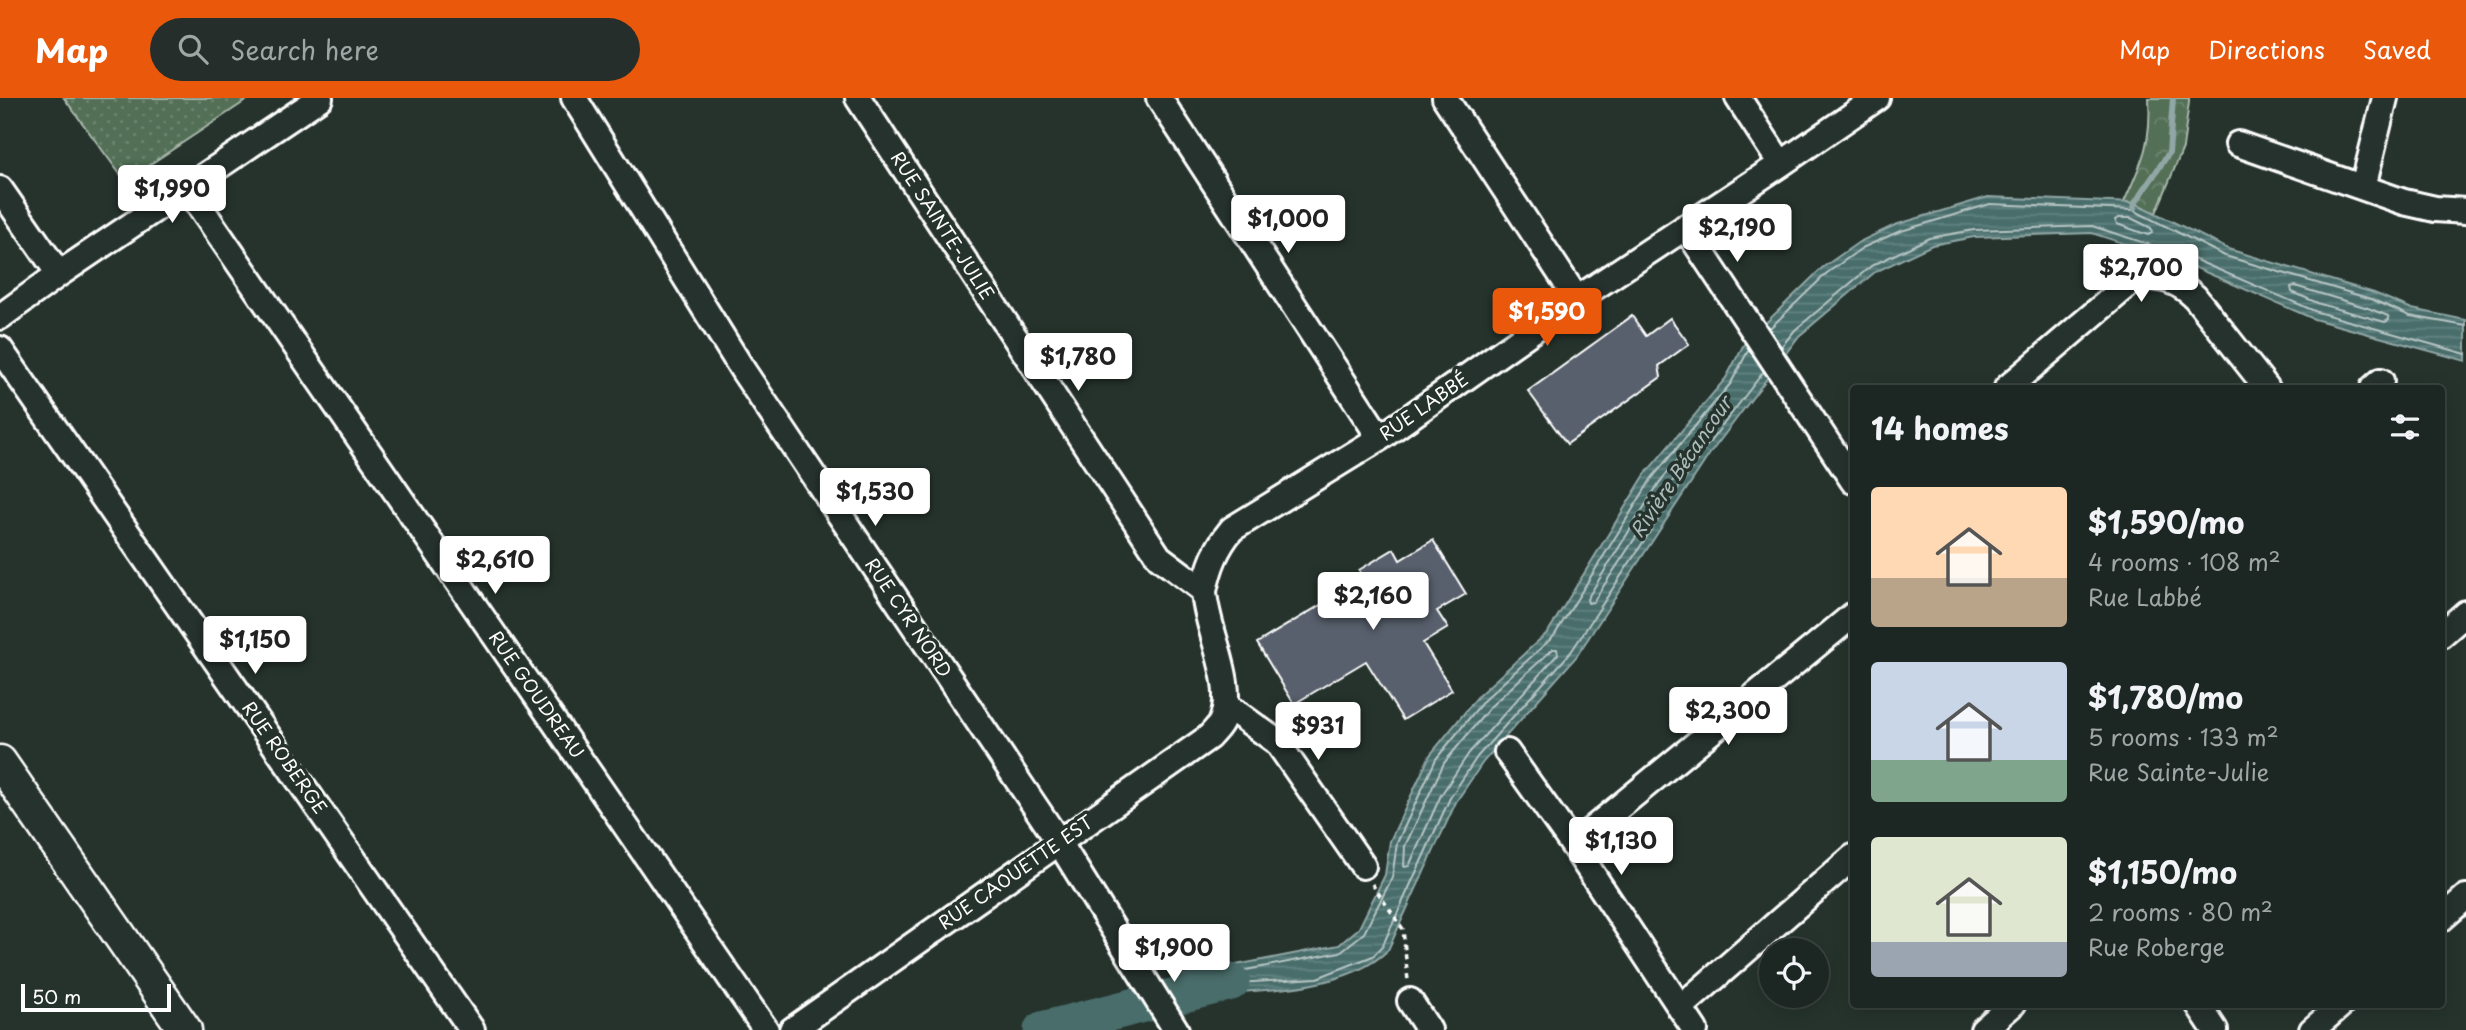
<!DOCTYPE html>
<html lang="en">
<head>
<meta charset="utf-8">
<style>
  :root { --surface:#1c2622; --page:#252e2a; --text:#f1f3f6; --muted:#a0a5a5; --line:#3a4340; --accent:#ea580c }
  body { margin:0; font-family:"Playpen Sans",sans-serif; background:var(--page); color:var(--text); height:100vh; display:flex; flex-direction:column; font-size:26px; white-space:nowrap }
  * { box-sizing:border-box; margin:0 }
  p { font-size:23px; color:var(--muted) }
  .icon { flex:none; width:38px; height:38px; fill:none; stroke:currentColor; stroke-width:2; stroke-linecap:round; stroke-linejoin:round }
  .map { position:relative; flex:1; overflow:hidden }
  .panel { position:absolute; left:1850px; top:287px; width:595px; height:623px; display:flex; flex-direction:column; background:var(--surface); border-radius:7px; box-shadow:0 4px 18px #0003,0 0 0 2px var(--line) }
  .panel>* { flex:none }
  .controls { position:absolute; left:1759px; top:840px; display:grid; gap:14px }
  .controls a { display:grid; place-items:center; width:70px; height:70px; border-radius:50%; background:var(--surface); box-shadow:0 4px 18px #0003,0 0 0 2px var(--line); font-size:35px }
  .scale { position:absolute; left:21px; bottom:18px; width:150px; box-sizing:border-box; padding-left:7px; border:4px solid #fff; border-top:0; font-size:19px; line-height:24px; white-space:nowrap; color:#fff; -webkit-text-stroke:5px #26332d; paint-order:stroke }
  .price { position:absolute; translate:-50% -60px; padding:0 16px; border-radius:7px; background:#fff; color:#222; font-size:23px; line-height:46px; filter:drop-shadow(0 2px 4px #0008) }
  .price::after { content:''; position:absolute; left:50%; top:42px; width:21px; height:16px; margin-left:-10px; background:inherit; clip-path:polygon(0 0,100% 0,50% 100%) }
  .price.active { background:var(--accent); color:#fff }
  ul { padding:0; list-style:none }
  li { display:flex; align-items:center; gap:21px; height:175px; padding:0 21px }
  li span { display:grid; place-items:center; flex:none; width:196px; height:140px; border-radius:7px; color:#555 }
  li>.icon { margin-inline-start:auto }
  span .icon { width:84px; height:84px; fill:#fffc; stroke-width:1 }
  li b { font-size:30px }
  h2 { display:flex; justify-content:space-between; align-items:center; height:84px; padding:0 21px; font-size:30px }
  header { display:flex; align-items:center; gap:42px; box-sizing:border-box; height:98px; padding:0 35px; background:var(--accent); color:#fff }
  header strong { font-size:33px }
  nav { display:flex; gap:38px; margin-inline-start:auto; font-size:24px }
  .search { width:490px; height:63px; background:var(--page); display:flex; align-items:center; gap:18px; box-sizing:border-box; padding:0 24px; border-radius:38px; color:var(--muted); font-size:26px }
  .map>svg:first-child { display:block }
</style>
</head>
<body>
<header>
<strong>Map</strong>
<div class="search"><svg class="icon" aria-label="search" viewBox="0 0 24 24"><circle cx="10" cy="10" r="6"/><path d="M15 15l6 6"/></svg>Search here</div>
<nav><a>Map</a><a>Directions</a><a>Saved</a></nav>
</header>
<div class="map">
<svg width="2466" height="932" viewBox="0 0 2466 932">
  <defs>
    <pattern id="forest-crowns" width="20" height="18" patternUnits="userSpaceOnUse" patternTransform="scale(1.75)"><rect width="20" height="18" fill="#537057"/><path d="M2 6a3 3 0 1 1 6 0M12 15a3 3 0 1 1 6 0" fill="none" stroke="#6d8570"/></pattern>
    <pattern id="park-dots" width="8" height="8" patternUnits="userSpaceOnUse" patternTransform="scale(1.75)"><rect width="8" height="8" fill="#537057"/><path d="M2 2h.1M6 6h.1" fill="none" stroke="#6d8570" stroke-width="1.8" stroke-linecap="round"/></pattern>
    <pattern id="water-rules" width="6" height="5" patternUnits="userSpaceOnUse" patternTransform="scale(1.75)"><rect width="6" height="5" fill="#486d6b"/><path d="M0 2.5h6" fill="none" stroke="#638381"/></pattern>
  </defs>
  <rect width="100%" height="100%" fill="#26332d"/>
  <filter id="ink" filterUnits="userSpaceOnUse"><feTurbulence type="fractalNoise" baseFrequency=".0143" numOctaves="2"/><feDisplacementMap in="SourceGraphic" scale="14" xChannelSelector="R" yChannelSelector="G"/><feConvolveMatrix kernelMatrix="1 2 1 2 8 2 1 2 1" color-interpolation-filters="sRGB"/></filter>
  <g filter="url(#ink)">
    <!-- forest -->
    <path fill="url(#forest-crowns)" stroke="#a9b8ab" stroke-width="2" d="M 2149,0 L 2189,0 L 2189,4 L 2183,50 L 2156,115 L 2135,105 L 2124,104 C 2142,64 2152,45 2149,0 Z"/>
    <!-- park -->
    <path fill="url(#park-dots)" stroke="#a9b8ab" stroke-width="2" d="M 64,0 L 250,0 L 125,83 Z"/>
    <!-- water -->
    <path fill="url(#water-rules)" stroke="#91a7a6" stroke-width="2" d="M 1988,99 L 2135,105 L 2228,151 L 2374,195 L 2412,211 L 2466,222 L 2466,263 L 2314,221 L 2189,167 L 2092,135 L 1974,139 L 1932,147 L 1875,174 L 1799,238 L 1709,357 L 1576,559 L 1483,664 L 1456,704 L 1388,852 C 1344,896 1244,893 1185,897 L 1184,877 L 1339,847 L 1359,830 L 1385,777 L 1390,743 L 1430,657 L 1479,597 L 1548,534 L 1646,375 L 1726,280 L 1744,246 L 1822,170 L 1859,144 L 1895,127 Z"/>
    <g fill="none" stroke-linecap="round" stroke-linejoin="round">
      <!-- shore -->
      <path stroke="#b6c5c4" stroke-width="2" d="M 2119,120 L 2131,120 L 2151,130 L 2152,135 L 2148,137 L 2117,126 L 2115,122 Z
        M 2295,188 L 2368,210 L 2388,218 L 2389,222 L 2385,224 L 2320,206 L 2292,194 L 2291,189 Z
        M 1769,231 L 1827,175 L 1862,150 L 1898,134 L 1990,106 L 2133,112 L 2225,158 L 2371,201 L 2410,218 L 2466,228
        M 1781,249 L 1795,232 L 1871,168 L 1929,140 L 1974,132 L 2092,128 L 2191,160 L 2317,214 L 2466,256
        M 1749,251 L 1731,285 L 1652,380 L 1554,538 L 1484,602 L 1436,661 L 1397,745 L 1392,780 L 1364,835 L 1340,854 L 1194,882 L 1191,885 L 1192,888 L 1317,880 L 1373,858 L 1382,849 L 1450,700 L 1477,659 L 1571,554 L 1703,353 L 1764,273
        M 1681,358 L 1686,358 L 1686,363 L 1593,504 L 1588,505 L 1587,501 L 1659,385 Z
        M 1553,551 L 1557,551 L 1558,556 L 1469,655 L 1441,697 L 1409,768 L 1404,769 L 1405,748 L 1444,665 L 1491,608 Z"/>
      <!-- stream -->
      <path stroke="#91a7a6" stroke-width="6" d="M 2134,110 L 2135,105 L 2169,55 L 2173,0"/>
      <!-- river -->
      <path stroke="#486d6b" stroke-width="37" d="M 1042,932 L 1231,884"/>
    </g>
    <!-- building -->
    <path fill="#59606d" stroke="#fff" stroke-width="2" d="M 1632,218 L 1646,238 L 1670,220 L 1689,246 L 1659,268 L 1661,279 L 1567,346 L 1528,293 Z
      M 1433,442 L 1466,496 L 1437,513 L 1448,530 L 1423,545 L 1452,592 L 1403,622 L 1366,563 L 1294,606 L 1257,545 L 1364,481 L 1359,472 L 1394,451 L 1400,462 Z"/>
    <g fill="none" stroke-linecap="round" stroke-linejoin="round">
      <!-- minor casing -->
      <g stroke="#fff" stroke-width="30">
        <path id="minor" d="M 574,0 L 744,274 L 1059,744 L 1176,932
          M 1159,0 L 1380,340
          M 1445,0 L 1577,201
          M 1738,0 L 1781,66
          M 2238,46 L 2404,104 L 2435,111 L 2466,113
          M 2363,89 L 2385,0
          M 187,90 L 766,932
          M 0,91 L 59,176
          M 1685,129 L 1853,383
          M 0,219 L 59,176 L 320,0
          M 0,251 L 472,932
          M 2007,290 L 2137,179 C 2161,178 2177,182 2195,199 L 2267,290
          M 2373,290 L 2381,283
          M 1204,493 C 1209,469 1216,450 1232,431 L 1380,340 L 1577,201 L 1781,66 L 1877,0
          M 2441,537 L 2466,515
          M 1226,607 L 1277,644 L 1363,768
          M 1507,654 L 1573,747 L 1695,932
          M 1573,747 L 1853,517
          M 2441,821 L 2466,799
          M 1410,903 L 1429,932
          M 2198,906 L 2215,932
          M 1680,910 L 1853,759
          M 792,932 L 1209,639 C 1213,634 1220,628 1222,622 C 1237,585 1206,532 1204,493 L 1159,459 L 858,0
          M 1983,932 L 2013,906
          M 2312,932 L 2342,906"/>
      </g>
      <!-- major casing -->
      <g stroke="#fff" stroke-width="37">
        <path id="major" d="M 0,664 L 185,932"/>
      </g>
      <!-- path -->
      <path stroke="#fff" stroke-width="3.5" stroke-dasharray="5 5" stroke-linecap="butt" d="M 1372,786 L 1403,831 L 1408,883"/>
      <!-- minor -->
      <use href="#minor" stroke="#26332d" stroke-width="24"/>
      <!-- major -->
      <use href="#major" stroke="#26332d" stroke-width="32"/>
    </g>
  </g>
  <g text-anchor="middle" stroke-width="7" stroke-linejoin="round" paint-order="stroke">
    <!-- street labels -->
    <g font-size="18" fill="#fff" stroke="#26332d">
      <text transform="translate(942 128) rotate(57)" y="6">RUE SAINTE-JULIE</text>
      <text transform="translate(1424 309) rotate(-35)" y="6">RUE LABBÉ</text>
      <text transform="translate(908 520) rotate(56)" y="6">RUE CYR NORD</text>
      <text transform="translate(536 597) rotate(55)" y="6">RUE GOUDREAU</text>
      <text transform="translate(284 660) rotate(55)" y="6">RUE ROBERGE</text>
      <text transform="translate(1016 775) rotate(-35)" y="6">RUE CAOUETTE EST</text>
    </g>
    <!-- water labels -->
    <g font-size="19" font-style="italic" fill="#adbdbc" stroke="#26332d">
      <text transform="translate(1681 369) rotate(-56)" y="7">Rivière Bécancour</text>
    </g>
  </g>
</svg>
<div class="controls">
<a><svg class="icon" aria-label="locate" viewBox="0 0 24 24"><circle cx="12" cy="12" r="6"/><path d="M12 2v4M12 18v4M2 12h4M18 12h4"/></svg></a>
</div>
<div class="scale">50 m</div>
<b class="price" style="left:172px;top:127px">$1,990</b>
<b class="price" style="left:1288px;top:157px">$1,000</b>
<b class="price" style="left:1737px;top:166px">$2,190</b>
<b class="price" style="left:2141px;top:206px">$2,700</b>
<b class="price active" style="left:1547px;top:250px">$1,590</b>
<b class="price" style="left:1078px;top:295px">$1,780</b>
<b class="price" style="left:875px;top:430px">$1,530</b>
<b class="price" style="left:495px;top:498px">$2,610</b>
<b class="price" style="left:1373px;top:534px">$2,160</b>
<b class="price" style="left:255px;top:578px">$1,150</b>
<b class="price" style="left:1728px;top:649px">$2,300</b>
<b class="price" style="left:1318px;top:664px">$931</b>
<b class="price" style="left:1621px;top:779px">$1,130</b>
<b class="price" style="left:1174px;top:886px">$1,900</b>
<section class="panel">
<h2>14 homes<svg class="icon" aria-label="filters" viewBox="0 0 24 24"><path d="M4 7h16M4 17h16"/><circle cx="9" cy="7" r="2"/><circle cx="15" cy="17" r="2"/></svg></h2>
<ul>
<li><span style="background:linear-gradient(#ffd9b3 65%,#b9a48a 0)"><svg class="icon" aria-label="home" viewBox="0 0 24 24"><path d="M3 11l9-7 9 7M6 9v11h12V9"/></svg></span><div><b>$1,590/mo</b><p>4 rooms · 108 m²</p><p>Rue Labbé</p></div></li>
<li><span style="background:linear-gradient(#c9d6e8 70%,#7fa58c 0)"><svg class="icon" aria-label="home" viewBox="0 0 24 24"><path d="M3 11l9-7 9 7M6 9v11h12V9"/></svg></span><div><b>$1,780/mo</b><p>5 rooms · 133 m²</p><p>Rue Sainte-Julie</p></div></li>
<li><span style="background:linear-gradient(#dfe7d0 75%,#9aa5b1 0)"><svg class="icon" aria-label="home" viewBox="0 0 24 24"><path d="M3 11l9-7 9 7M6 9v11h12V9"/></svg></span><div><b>$1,150/mo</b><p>2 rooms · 80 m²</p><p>Rue Roberge</p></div></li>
</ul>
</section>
</div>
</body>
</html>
